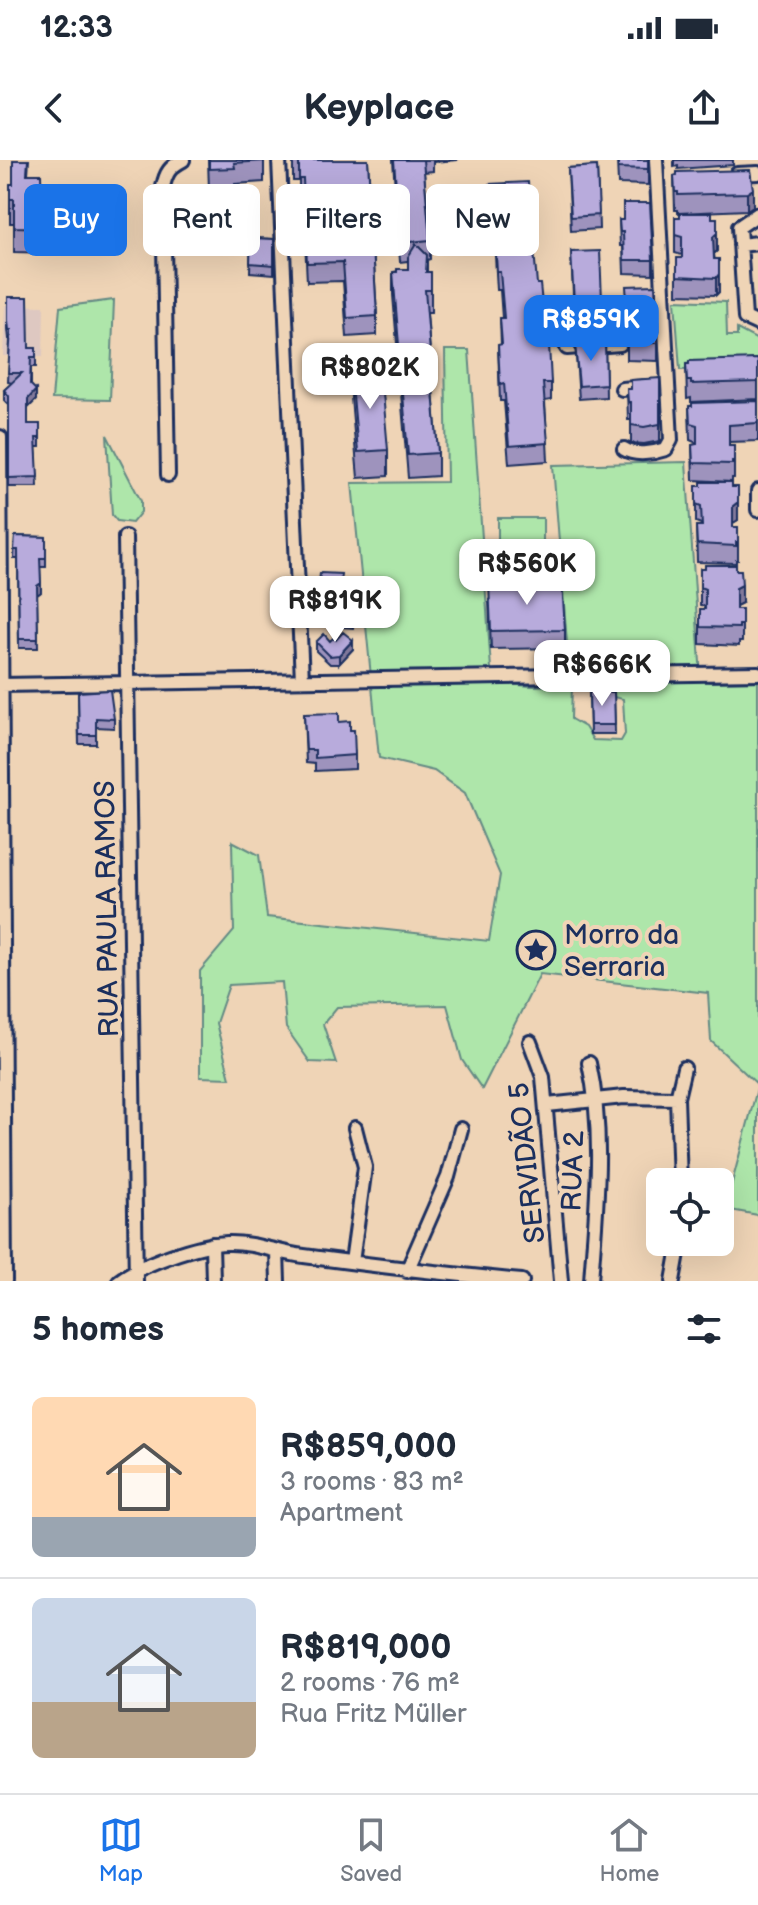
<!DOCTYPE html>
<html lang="en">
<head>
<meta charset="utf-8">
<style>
  :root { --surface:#fff; --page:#f6f6f7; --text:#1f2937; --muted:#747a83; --line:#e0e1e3; --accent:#1a73e8 }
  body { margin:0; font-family:"Balsamiq Sans",sans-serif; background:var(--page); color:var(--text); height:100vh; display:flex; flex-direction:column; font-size:30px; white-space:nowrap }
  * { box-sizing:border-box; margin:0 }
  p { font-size:26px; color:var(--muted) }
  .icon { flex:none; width:44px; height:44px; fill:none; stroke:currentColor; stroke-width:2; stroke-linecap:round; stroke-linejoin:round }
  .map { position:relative; height:1121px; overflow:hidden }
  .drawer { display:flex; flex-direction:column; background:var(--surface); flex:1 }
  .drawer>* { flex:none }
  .hud { position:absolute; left:24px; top:24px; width:710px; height:72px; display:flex; gap:16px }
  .controls { position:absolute; left:646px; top:1008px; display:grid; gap:16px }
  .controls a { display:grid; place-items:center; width:88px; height:88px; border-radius:12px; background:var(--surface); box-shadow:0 8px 32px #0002; font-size:40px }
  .price { position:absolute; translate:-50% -68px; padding:0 18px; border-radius:16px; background:#fff; color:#222; font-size:26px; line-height:52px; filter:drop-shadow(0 2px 4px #0008) }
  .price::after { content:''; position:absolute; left:50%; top:48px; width:24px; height:18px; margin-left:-12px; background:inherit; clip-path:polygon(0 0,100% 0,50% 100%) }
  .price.current { background:var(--accent); color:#fff }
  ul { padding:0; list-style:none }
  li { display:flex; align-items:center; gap:24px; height:200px; padding:0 32px }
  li+li { border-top:2px solid var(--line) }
  li span { display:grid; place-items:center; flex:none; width:224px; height:160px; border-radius:12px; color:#555 }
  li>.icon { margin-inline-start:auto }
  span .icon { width:96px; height:96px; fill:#fffc; stroke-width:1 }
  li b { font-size:34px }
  h2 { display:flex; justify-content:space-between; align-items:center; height:96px; padding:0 32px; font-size:34px }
  .chip { padding:0 28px; border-radius:12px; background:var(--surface); box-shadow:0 8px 32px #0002; font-size:28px; line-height:72px }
  .chip.current { background:var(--accent); color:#fff }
  .status { display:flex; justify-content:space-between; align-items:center; height:56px; padding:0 40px; background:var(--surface); direction:ltr }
  .status svg { height:22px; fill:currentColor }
  header { display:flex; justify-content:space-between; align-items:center; height:104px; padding:0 32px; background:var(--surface); font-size:36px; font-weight:800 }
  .tabs { display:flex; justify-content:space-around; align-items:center; height:112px; border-top:2px solid var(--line); background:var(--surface); font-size:22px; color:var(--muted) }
  .tabs a { display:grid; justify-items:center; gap:4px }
  .tabs .current { color:var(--accent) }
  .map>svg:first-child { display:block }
</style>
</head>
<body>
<div class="status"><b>12:33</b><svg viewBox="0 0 49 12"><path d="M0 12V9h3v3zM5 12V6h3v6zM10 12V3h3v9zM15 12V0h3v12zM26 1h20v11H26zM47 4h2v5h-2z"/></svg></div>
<header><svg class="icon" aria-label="back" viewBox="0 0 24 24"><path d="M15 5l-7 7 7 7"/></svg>Keyplace<svg class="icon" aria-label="share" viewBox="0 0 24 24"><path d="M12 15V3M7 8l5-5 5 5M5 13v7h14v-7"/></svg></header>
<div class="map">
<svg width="758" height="1121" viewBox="0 0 758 1121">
  <rect width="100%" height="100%" fill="#efd4b6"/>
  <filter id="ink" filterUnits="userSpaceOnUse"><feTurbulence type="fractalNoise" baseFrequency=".0125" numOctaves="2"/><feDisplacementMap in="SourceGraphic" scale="16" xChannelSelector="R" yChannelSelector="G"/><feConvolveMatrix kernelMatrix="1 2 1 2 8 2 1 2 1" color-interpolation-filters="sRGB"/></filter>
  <g filter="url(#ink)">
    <!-- built -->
    <path fill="#dec8c1" d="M 5,145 L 44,146 L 43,197 L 3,196 Z"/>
    <!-- green -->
    <path fill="#aee6aa" stroke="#648a84" stroke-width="2" d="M 114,140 L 110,240 L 52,239 L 60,147 Z
      M 675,140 L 726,142 L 727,176 L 737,176 L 737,169 L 758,180 L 758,208 L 680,210 Z
      M 445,190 L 469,190 L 492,523 L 531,526 L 572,525 L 571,559 L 585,567 L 593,580 L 621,581 L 625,574 L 623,539 L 595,533 L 592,524 L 599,504 L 585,504 L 568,495 L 553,305 L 686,302 L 701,517 L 709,522 L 758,521 L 758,1055 L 725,1049 L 758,925 L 711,881 L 708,833 L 540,814 L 482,929 L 462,900 L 447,845 L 337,847 L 323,864 L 336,903 L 310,902 L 286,868 L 282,822 L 229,825 L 216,863 L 230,918 L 200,917 L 200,811 L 234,771 L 232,681 L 259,695 L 267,757 L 489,781 L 500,715 L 465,633 L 434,611 L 379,598 L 352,323 L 447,322 Z
      M 107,275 L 141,341 L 141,352 L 132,363 L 117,361 L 112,355 Z
      M 498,358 L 543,358 L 543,383 L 498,383 Z"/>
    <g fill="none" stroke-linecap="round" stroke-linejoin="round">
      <!-- minor casing -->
      <g stroke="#1b2f5e" stroke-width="18">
        <path id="minor" d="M 279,0 L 302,520
          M 737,14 L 758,13
          M 758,54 L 739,67 L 745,158 L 758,164
          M 740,85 L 758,83
          M 567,188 L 620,184
          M 622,229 L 647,227
          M 0,277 L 5,1121
          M 624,289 C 635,296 654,293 666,289 L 671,280 L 656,0
          M 168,315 L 163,27 C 166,12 170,7 183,0
          M 758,331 L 758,350
          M 125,377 L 136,1121
          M 1,525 L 758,513
          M 530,882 L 543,917 L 561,1121
          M 589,903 C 605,975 596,1048 591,1121
          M 547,945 L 624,937 L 677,938
          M 680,1022 L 677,938 L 684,908
          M 212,1084 L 213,1121
          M 277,1092 L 278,1121
          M 352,1102 L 365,1007 L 355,968
          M 407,1111 L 448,1017 L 461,969
          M 119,1121 C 142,1104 197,1084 227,1083 C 254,1082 278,1093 304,1096 C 377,1106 449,1114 522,1121
          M 673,1121 L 680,1082"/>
      </g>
      <!-- minor -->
      <use href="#minor" stroke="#efd4b6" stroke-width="12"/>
    </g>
    <!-- wall -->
    <path fill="#9e93bd" stroke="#1b2f5e" stroke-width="2" d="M 13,0 L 29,0 L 28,14 L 42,43 L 50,68 L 50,93 L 14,92 L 14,63 L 10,63 L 10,24 L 13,24 Z
      M 208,0 L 264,0 L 264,22 L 235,24 L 235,29 L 209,30 Z
      M 293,0 L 368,0 L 377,156 L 377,175 L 347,177 L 343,121 L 307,122 L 303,38 L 299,38 L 299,21 L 293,21 Z
      M 393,0 L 458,0 L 433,2 L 433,11 L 424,12 L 430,80 L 430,99 L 427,100 L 427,112 L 431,112 L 431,153 L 427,153 L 438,293 L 438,316 L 408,318 L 393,135 L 393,112 L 408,109 L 408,101 L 400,102 Z
      M 617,0 L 648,0 L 648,25 L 618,24 Z
      M 674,0 L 733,0 L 733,5 L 678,9 L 678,6 L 674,7 Z
      M 597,6 L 599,69 L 571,71 L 568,8 Z
      M 750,10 L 753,46 L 747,50 L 678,53 L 678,50 L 675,50 L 674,16 Z
      M 489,24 L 537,124 L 542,144 L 542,162 L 539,162 L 541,184 L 551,223 L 551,240 L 545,241 L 548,301 L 509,304 L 504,241 L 500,241 L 498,185 L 501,185 L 500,158 L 502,158 L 500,130 L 497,130 L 493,62 L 490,62 Z
      M 675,57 L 712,58 L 717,91 L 714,94 L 719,132 L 716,135 L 677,134 L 677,98 L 682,98 L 682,95 L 675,93 Z
      M 619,60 L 653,100 L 653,114 L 624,113 L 623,86 L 620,86 Z
      M 251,78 L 274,79 L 274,114 L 250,112 Z
      M 571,92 L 602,140 L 602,153 L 574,156 Z
      M 8,137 L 29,188 L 36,188 L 36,207 L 31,207 L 31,225 L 36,240 L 28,248 L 28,264 L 40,264 L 40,287 L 36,287 L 38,327 L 9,327 L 9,245 L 4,240 L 4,230 L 12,223 L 8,222 L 10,179 L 9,179 L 8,169 Z
      M 626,142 L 658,183 L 658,201 L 627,200 L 627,178 L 626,173 L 623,173 L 622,160 L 622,143 Z
      M 605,181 L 606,237 L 579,239 L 575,183 Z
      M 758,199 L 758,239 L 691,242 L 691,238 L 687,239 L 686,204 Z
      M 351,213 L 388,290 L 388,316 L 358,318 L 351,238 Z
      M 660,218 L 660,281 L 644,284 L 631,283 L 631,260 L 628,260 L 627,229 L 631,229 Z
      M 758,241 L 758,281 L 729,282 L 729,285 L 734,285 L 734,318 L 732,318 L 732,322 L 693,320 L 692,285 L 697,284 L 697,283 L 690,280 L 689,246 Z
      M 696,326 L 732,327 L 738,360 L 733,363 L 733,367 L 738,367 L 738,400 L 736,400 L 736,403 L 697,402 L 696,366 L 701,366 L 701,364 L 696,362 Z
      M 15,376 L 46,377 L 46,407 L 40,407 L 41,432 L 37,435 L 38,488 L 19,488 L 18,399 L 14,399 Z
      M 494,406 L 511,416 L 505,422 L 495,419 Z
      M 700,409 L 742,443 L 736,446 L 736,449 L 742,449 L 742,482 L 739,482 L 739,486 L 700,484 L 700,449 L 705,449 L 705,446 L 700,445 Z
      M 341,423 L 340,437 L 354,456 L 353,468 L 316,465 L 316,456 Z
      M 489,440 L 565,470 L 565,488 L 491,489 Z
      M 336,480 L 353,489 L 339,504 L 330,504 L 316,491 L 316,482 Z
      M 78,532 L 114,559 L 114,568 L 96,567 L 96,584 L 79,584 Z
      M 589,532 L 614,532 L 615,574 L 590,574 Z
      M 304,554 L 350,570 L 355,595 L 355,609 L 315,611 L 315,604 L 306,603 Z"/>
    <!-- shaded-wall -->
    <path fill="#81789a" stroke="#1b2f5e" stroke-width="2" d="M 753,29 L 753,46 L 747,50 L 747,33 Z
      M 717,73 L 717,91 L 713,94 L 713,77 Z
      M 719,114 L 719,132 L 716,135 L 716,118 Z
      M 36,230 L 36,240 L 28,248 L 28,239 Z
      M 738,342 L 738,360 L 733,363 L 733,346 Z
      M 511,411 L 511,416 L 505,422 L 505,418 Z
      M 41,423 L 41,432 L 37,435 L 37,426 Z
      M 742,425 L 742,443 L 736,446 L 736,428 Z
      M 353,480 L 353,489 L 339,504 L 339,495 Z"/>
    <!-- building -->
    <path fill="#b8abdc" stroke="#1b2f5e" stroke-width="2" d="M 13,0 L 28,0 L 27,14 L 41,14 L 42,43 L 50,43 L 50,68 L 14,67 L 14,39 L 10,39 L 10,24 L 13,24 Z
      M 209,0 L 264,0 L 264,1 L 234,3 L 235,8 L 209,9 Z
      M 293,0 L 368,0 L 377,156 L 347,158 L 343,102 L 307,103 L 303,19 L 299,19 L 299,2 L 293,2 Z
      M 394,0 L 423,0 L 430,80 L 400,83 Z
      M 618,0 L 648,0 L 648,9 L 618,8 Z
      M 597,6 L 599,55 L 571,57 L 568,8 Z
      M 750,10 L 753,29 L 747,33 L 678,35 L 678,32 L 675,32 L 674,16 L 677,15 L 677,12 Z
      M 528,22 L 537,124 L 540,124 L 542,144 L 538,144 L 541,184 L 549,184 L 551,223 L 543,223 L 548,283 L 509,286 L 504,223 L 500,224 L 498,185 L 502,184 L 500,158 L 504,158 L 500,112 L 497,112 L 493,44 L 490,44 L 489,24 Z
      M 623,43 L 650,43 L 653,100 L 624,100 L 623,72 L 620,72 L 619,60 L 623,60 Z
      M 680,53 L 712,53 L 712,58 L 717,58 L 717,73 L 713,77 L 714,99 L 719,99 L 719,114 L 716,118 L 677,116 L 677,98 L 682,98 L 682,77 L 675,75 L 675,57 L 680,57 Z
      M 251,78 L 274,79 L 274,105 L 250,103 Z
      M 416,84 L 427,95 L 426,112 L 431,112 L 431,130 L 425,130 L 438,293 L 408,295 L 393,112 L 397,112 L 397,109 L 408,109 L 408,97 Z
      M 600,91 L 602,140 L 574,142 L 571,92 Z
      M 655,125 L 658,183 L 627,183 L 629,165 L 626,155 L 623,155 L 622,143 L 627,142 L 626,126 Z
      M 8,137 L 28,137 L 29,188 L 36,188 L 36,197 L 31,197 L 30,224 L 36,230 L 28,239 L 28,264 L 40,264 L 40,278 L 36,278 L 38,317 L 9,318 L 9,236 L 4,230 L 22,213 L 8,213 L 11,170 L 9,170 L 8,160 Z
      M 605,181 L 606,224 L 579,226 L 575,183 Z
      M 758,199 L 758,222 L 691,224 L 691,221 L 687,221 L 686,204 L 689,204 L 689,201 Z
      M 381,210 L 388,290 L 358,292 L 351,213 Z
      M 660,218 L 660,264 L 644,267 L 631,265 L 631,242 L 628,242 L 627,229 L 631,229 L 631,220 Z
      M 758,241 L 758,263 L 729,265 L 729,285 L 734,285 L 734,301 L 732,301 L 732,304 L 693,303 L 692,285 L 697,284 L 697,265 L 690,263 L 689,246 L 692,246 L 692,243 Z
      M 701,322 L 732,322 L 732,327 L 738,327 L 738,342 L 733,346 L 733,367 L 738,367 L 738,382 L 736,382 L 736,386 L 697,384 L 696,366 L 702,366 L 701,346 L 696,344 L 696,326 L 701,326 Z
      M 15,376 L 46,377 L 46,398 L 40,398 L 41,423 L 37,426 L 38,479 L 19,479 L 18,390 L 14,390 Z
      M 498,401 L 506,401 L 511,411 L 505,418 L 495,414 L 494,406 Z
      M 705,405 L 736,405 L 736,410 L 741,410 L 742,425 L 736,428 L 736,449 L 742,449 L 742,465 L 739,465 L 739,468 L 700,467 L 700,449 L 705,449 L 705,429 L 700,427 L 700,409 L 705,409 Z
      M 320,413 L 341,414 L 339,437 L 347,437 L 346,446 L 354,447 L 353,459 L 316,456 Z
      M 562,422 L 565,470 L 491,471 L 489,423 Z
      M 343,472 L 353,480 L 339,495 L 330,496 L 316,482 L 324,474 L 330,481 L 333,478 L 336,480 Z
      M 110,530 L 114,559 L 96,558 L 96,575 L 79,575 L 78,532 Z
      M 589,532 L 614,532 L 615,565 L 590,565 Z
      M 339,553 L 339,562 L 350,561 L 350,570 L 354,570 L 355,595 L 315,598 L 315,590 L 306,590 L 304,554 Z"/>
  </g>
  <!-- icons -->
  <defs>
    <g id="sight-ring" transform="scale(2)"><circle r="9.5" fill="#efd4b6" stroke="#1b2f5e" stroke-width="1.5"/><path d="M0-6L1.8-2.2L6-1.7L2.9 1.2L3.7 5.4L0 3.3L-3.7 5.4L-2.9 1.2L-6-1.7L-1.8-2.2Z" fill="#1b2f5e"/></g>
  </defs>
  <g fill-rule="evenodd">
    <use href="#sight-ring" x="536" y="790"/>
  </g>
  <g text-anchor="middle" stroke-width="8" stroke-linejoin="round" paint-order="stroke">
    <!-- street labels -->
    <g font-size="28" fill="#1b2f5e" stroke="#efd4b6">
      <text transform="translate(106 749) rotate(-91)" y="10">RUA PAULA RAMOS</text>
      <text transform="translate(526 1003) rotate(-96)" y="10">SERVIDÃO 5</text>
      <text transform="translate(572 1011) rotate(-88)" y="10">RUA 2</text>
    </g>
    <!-- poi labels -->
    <g font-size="28" fill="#1b2f5e" stroke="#efd4b6" text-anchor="start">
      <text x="564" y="784">Morro da<tspan x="564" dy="32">Serraria</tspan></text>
    </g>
  </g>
</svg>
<div class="controls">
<a><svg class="icon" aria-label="locate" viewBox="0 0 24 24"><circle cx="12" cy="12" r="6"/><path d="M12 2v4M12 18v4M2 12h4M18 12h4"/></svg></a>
</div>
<b class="price current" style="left:591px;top:203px">R$859K</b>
<b class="price" style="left:370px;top:251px">R$802K</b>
<b class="price" style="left:527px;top:447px">R$560K</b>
<b class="price" style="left:335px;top:484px">R$819K</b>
<b class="price" style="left:602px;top:548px">R$666K</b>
<div class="hud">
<a class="chip current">Buy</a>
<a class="chip">Rent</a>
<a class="chip">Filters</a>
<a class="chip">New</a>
</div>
</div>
<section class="drawer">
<h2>5 homes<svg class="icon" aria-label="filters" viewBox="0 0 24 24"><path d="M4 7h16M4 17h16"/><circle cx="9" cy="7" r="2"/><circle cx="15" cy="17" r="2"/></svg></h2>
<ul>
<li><span style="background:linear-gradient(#ffd9b3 75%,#9aa5b1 0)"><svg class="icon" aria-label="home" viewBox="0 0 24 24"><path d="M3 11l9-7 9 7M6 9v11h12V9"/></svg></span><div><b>R$859,000</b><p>3 rooms · 83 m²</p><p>Apartment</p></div></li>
<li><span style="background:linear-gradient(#c9d6e8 65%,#b9a48a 0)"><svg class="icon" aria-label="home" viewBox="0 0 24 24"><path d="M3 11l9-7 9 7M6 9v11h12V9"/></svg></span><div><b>R$819,000</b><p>2 rooms · 76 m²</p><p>Rua Fritz Müller</p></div></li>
</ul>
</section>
<nav class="tabs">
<a class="current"><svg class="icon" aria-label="map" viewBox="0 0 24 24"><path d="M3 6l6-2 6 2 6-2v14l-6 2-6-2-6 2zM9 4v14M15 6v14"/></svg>Map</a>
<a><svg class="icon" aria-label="saved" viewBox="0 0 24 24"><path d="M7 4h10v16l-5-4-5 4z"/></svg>Saved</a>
<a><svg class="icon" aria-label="home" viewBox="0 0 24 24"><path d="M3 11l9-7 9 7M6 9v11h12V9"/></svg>Home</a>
</nav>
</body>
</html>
